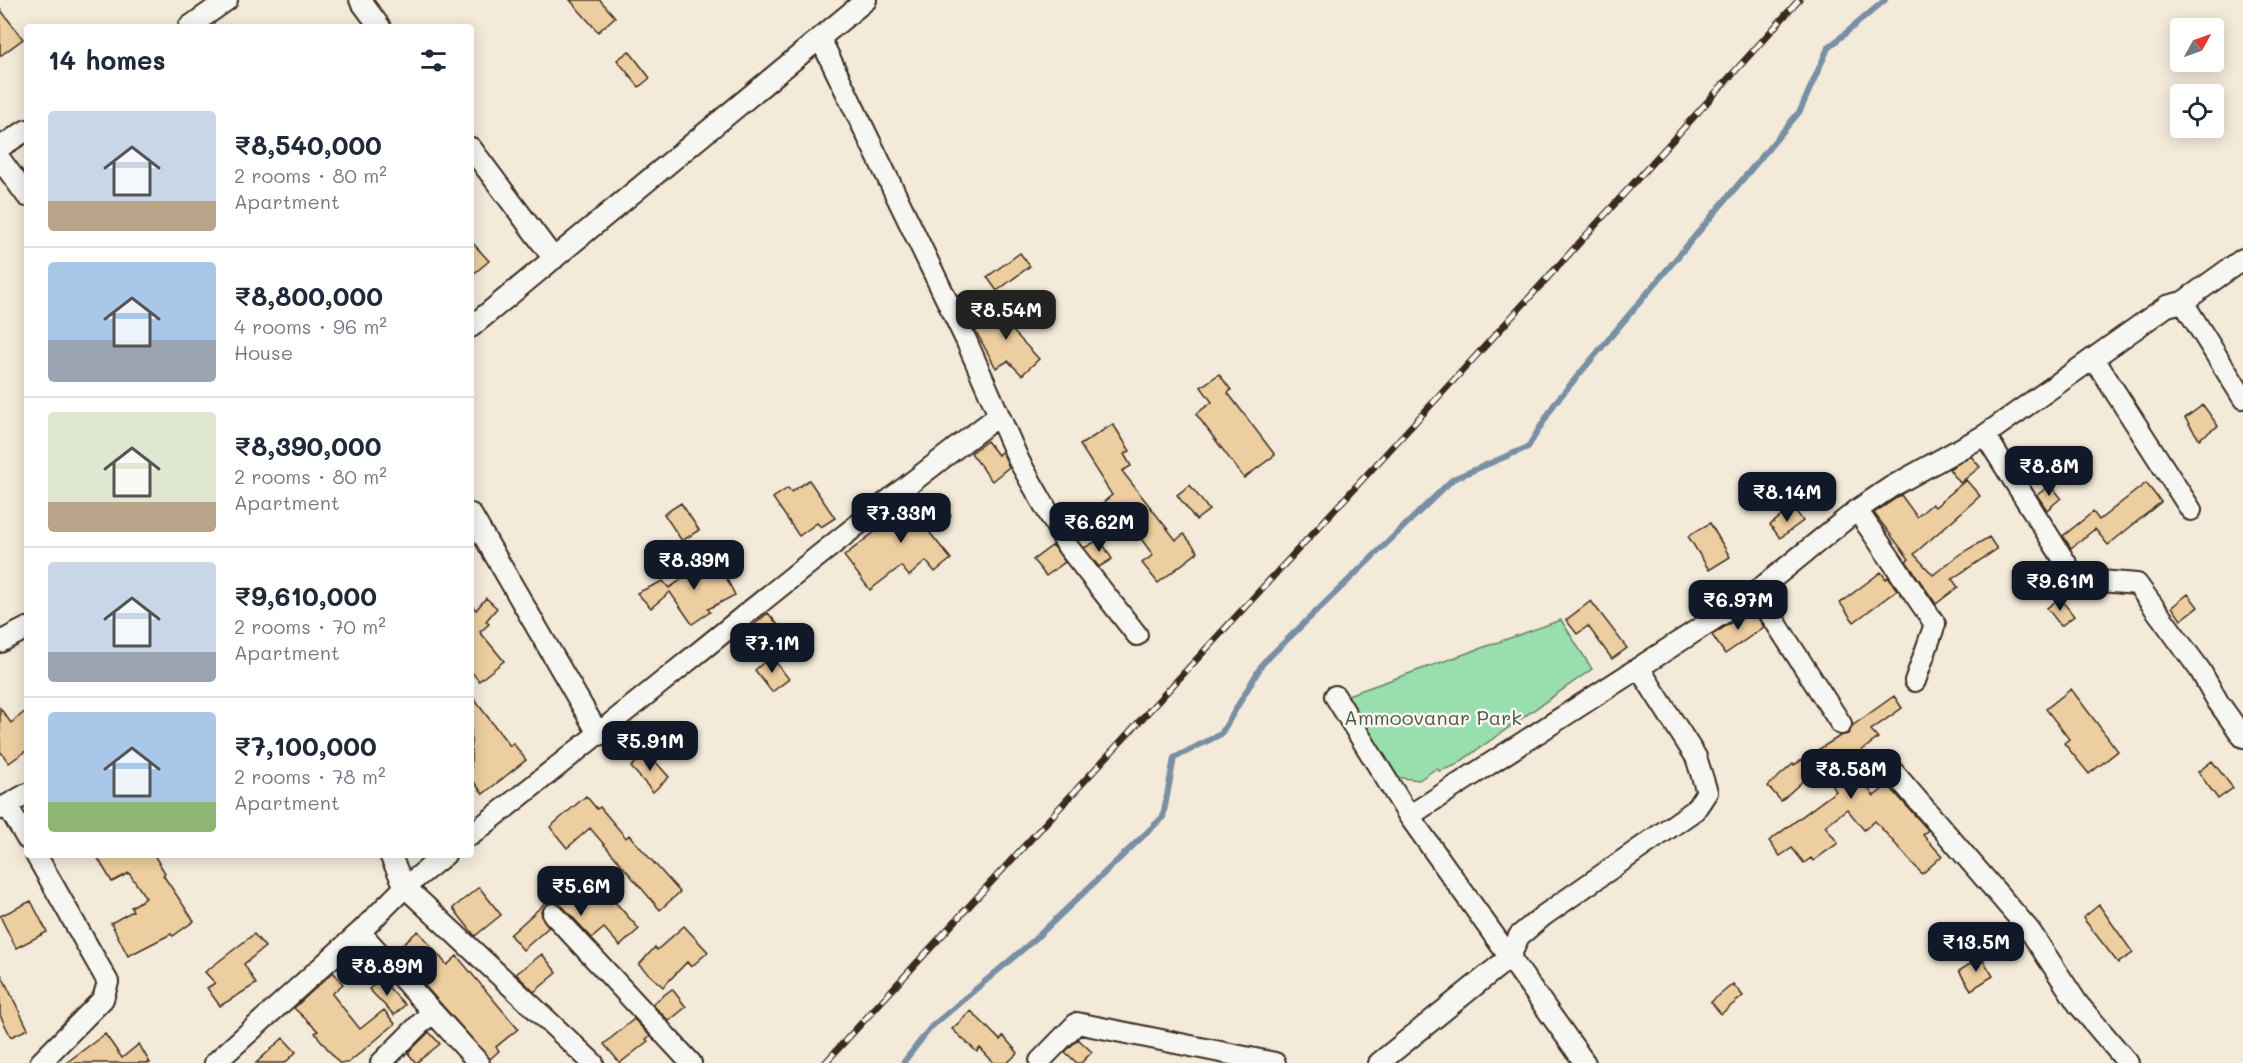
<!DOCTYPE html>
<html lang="en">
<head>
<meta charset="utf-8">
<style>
  :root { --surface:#fff; --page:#f2f2f3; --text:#1f2937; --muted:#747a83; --line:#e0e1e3; --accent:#111827 }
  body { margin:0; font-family:Mali,sans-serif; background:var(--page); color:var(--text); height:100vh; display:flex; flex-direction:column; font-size:22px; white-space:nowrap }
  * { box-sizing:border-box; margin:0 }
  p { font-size:20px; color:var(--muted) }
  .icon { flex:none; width:33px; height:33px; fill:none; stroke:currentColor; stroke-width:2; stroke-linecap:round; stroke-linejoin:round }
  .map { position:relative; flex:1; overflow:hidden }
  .drawer { position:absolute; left:24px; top:24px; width:450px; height:834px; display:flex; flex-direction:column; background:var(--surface); border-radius:6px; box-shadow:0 3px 15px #0003 }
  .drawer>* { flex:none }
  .needle { width:39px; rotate:50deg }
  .tools { position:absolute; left:2170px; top:18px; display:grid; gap:12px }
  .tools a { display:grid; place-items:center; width:54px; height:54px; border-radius:6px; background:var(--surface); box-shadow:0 3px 15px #0003; font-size:30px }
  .price { position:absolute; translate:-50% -51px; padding:0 14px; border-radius:12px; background:var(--accent); color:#fff; font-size:20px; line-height:39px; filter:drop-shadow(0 2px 3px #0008) }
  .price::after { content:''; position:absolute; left:50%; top:36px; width:18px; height:14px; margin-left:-9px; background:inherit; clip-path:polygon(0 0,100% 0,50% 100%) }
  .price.current { background:#222; color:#fff }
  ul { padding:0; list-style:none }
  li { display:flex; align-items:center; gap:18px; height:150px; padding:0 24px }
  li+li { border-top:2px solid var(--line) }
  li span { display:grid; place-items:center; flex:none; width:168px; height:120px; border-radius:6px; color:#555 }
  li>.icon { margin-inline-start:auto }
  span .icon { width:72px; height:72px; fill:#fffc; stroke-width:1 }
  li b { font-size:26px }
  h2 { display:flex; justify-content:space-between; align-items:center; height:72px; padding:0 24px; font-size:26px }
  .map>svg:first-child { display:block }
</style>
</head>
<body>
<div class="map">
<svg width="2243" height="1063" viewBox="0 0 2243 1063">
  <rect width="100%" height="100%" fill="#f3ead9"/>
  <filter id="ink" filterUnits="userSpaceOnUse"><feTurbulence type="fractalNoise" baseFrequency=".0167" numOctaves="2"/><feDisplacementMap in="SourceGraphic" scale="12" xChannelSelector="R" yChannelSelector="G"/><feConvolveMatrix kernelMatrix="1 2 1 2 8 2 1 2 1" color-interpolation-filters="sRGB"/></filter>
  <g filter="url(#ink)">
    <!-- green -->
    <path fill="#98dfad" stroke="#6a8466" stroke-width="1.5" d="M 1561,620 L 1592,669 L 1454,766 L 1439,771 L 1437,768 L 1419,780 L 1393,777 L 1348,695 Z"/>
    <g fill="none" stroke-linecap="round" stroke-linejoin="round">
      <!-- stream -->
      <path stroke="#798fa5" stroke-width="6" d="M 903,1063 L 931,1027 L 1034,940 L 1163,817 L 1174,758 L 1221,734 L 1263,663 L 1453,479 L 1528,447 L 1555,403 L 1800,111 L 1828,48 L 1885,0"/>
    </g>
    <!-- building -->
    <path fill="#edcea0" stroke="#3b2a1e" stroke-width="1.5" d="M 570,0 L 600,0 L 615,17 L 598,32 Z
      M 0,9 L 23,39 L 0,56 Z
      M 629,51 L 650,78 L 639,87 L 617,60 Z
      M 471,241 L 489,261 L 471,276 Z
      M 1020,253 L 1030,266 L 997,291 L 987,277 Z
      M 1016,305 L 1025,321 L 1011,329 L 1039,359 L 1022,375 L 1008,361 L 996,368 L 974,328 Z
      M 1219,374 L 1231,390 L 1228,393 L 1275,455 L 1244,478 L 1196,414 L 1212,402 L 1201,387 Z
      M 2203,405 L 2218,426 L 2199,439 L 2185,418 Z
      M 1113,424 L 1130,451 L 1124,454 L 1131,466 L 1122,471 L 1176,540 L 1184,534 L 1198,552 L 1158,583 L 1142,563 L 1153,555 L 1139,536 L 1142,533 L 1123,509 L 1112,518 L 1101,504 L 1112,495 L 1080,445 Z
      M 987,441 L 998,455 L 1002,451 L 1009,467 L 992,481 L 971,453 Z
      M 1971,456 L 1980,467 L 1960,483 L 1949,469 Z
      M 809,480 L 835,518 L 821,527 L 817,523 L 799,536 L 773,498 L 788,488 L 791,492 Z
      M 1966,480 L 1980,496 L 1914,554 L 1933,575 L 1960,554 L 1989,537 L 1997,549 L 1952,579 L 1958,587 L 1936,604 L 1906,561 L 1909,559 L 1874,513 L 1901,495 L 1917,517 L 1932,504 L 1935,507 Z
      M 2146,483 L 2161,502 L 2108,545 L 2095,529 L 2071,548 L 2063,536 L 2093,512 L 2099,520 Z
      M 1190,485 L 1209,510 L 1196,520 L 1177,495 Z
      M 2051,485 L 2061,498 L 2047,510 L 2037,495 Z
      M 920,495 L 933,513 L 942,505 L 951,516 L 930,533 L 951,559 L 935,572 L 926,561 L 909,576 L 901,566 L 870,590 L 844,556 L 877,530 L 875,527 L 877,524 L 907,501 L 909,503 Z
      M 681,503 L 699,530 L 682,541 L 664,514 Z
      M 1793,507 L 1803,521 L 1780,538 L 1770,525 Z
      M 1710,523 L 1730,557 L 1709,570 L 1688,536 Z
      M 1100,539 L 1112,559 L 1099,567 L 1084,548 Z
      M 1053,545 L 1065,562 L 1046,576 L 1033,560 Z
      M 715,556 L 735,595 L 708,609 L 710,612 L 692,624 L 670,592 L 651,608 L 637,593 L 663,581 L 669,588 L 701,567 L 699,563 Z
      M 1881,572 L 1886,579 L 1888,577 L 1897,590 L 1854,622 L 1840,603 Z
      M 2188,594 L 2198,607 L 2181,620 L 2172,607 Z
      M 486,598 L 497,608 L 486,621 L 489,624 L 480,632 L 504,661 L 479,681 L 471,671 L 471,604 L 476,610 Z
      M 2060,598 L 2074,616 L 2061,626 L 2047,608 Z
      M 1591,601 L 1627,648 L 1612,659 L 1588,626 L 1577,634 L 1566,620 Z
      M 1752,609 L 1764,627 L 1725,654 L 1712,635 Z
      M 768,613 L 783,631 L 769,642 L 755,624 Z
      M 771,656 L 789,679 L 772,692 L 755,670 Z
      M 2071,689 L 2118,751 L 2089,774 L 2064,743 L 2069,739 L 2046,709 Z
      M 471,695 L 510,746 L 513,743 L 526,760 L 483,794 L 471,778 Z
      M 1894,696 L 1902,708 L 1871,730 L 1878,738 L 1847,762 L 1874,796 L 1888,785 L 1928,830 L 1923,835 L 1942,856 L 1922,874 L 1875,821 L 1864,830 L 1847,809 L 1825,826 L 1838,843 L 1813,861 L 1811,858 L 1804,863 L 1792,848 L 1780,856 L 1769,841 L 1836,791 L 1819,766 L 1781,801 L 1768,786 L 1793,764 L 1794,765 L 1840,736 L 1848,734 L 1852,726 Z
      M 0,708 L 11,723 L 27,710 L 27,750 L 9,763 L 0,751 Z
      M 647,752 L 669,777 L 653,792 L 631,767 Z
      M 2212,761 L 2233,788 L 2218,799 L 2198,772 Z
      M 586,796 L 597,809 L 600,807 L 626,838 L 629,835 L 680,892 L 660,910 L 590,828 L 567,848 L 550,827 Z
      M 96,855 L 154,855 L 165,873 L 163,875 L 194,921 L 173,936 L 171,934 L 128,956 L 111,923 L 133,911 L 131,907 L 146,898 L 129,873 L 112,882 Z
      M 566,884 L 580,901 L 599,884 L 639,929 L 620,946 L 604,928 L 592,938 L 562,906 L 551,902 L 541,911 L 542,917 L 549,927 L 523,950 L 510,935 Z
      M 479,887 L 501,915 L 475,936 L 453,908 Z
      M 31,901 L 47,932 L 16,948 L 0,916 Z
      M 2099,905 L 2133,953 L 2118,963 L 2083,918 Z
      M 684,926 L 708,952 L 691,967 L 687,962 L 663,987 L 639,965 L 655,947 L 657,950 Z
      M 418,931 L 447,965 L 457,956 L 518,1029 L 496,1047 L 499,1051 L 490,1059 L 394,951 Z
      M 254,934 L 265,947 L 244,964 L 256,984 L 220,1006 L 207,988 L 215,983 L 205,972 Z
      M 542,954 L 557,973 L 534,992 L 516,974 Z
      M 1981,957 L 1993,976 L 1971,990 L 1959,971 Z
      M 0,972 L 28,1029 L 11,1037 L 0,1015 Z
      M 333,972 L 343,984 L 332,994 L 360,1029 L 384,1010 L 395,1024 L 348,1063 L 339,1063 L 315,1033 L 318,1031 L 294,1008 Z
      M 381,979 L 405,1005 L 394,1015 L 369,989 Z
      M 1733,984 L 1743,996 L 1721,1014 L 1711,1002 Z
      M 672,989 L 686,1007 L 669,1021 L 652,1004 Z
      M 971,1011 L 1000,1040 L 1003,1036 L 1018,1053 L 1007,1063 L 994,1063 L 980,1048 L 977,1052 L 952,1029 Z
      M 634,1019 L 650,1036 L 646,1039 L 648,1041 L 620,1063 L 604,1044 Z
      M 429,1032 L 440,1044 L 416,1063 L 408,1053 Z
      M 105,1034 L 122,1058 L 139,1044 L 150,1063 L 66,1063 Z
      M 283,1038 L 296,1052 L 285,1063 L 256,1063 Z
      M 1078,1039 L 1092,1052 L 1081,1063 L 1077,1063 L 1065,1052 Z"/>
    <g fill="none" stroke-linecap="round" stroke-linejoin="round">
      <!-- minor casing -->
      <g stroke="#3b2a1e" stroke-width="24">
        <path id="minor" d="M 360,0 L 380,27
          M 189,27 L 227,0
          M 820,38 L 966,340 L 1019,461 L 1068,547 L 1137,635
          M 0,147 L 27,130
          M 471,148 L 554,259
          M 0,159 L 27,196
          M 2183,302 L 2243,398
          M 471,327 L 866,0
          M 2094,359 L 2191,510
          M 1985,435 L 2076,579 L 2137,584 L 2200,670 L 2218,702 L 2243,737
          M 1857,510 L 1935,624 L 1915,681
          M 471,514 L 599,735
          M 1756,592 L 1841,724
          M 0,642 L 27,628
          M 1335,696 L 1409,816 L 1585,1063
          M 1890,768 L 2030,931 L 2078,1004 L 2128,1063
          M 7,805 L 27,839
          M 0,809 L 27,794
          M 1409,816 L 1756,592 L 1857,510 L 1891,487 L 1985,435 L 2167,306 L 2183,302 L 2243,259
          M 471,835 C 648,696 819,551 998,416
          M 36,855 L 108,982 L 103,999 L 40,1063
          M 390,855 L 405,887 L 593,1063
          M 553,914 L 691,1063
          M 360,932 L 479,1063
          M 1040,1061 L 1077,1023 L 1275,1063
          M 215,1063 L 360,932 L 405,887 L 445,855
          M 381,1063 L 431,1013
          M 1379,1063 L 1510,957 L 1519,936 L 1543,916 L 1695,810 L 1707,792 L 1696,757 L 1639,668"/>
      </g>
      <!-- minor -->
      <use href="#minor" stroke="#f6f6f2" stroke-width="20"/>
      <!-- rail casing -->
      <g stroke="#3b2a1e" stroke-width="7">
        <path id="rail" d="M 825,1063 C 1150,708 1478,358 1799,0"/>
      </g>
      <!-- rail -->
      <use href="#rail" stroke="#f6f6f2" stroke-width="4.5" stroke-dasharray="14" stroke-linecap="butt"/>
    </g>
  </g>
  <g text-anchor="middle" stroke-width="5" stroke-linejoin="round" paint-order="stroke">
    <!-- park labels -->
    <g font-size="20" fill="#525742" stroke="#f6f6f2">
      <text x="1433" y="725">Ammoovanar Park</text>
    </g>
  </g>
</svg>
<div class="tools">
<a><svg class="needle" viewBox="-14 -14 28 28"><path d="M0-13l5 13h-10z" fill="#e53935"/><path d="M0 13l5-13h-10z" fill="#747a83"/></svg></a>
<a><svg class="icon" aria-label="locate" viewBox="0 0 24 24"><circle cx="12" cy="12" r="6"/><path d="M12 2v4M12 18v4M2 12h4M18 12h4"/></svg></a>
</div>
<b class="price current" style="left:1006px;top:341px">₹8.54M</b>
<b class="price" style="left:2049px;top:497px">₹8.8M</b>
<b class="price" style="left:1787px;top:523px">₹8.14M</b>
<b class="price" style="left:901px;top:544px">₹7.33M</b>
<b class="price" style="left:1099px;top:553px">₹6.62M</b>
<b class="price" style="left:694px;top:591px">₹8.39M</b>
<b class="price" style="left:2060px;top:612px">₹9.61M</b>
<b class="price" style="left:1738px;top:631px">₹6.97M</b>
<b class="price" style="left:772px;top:674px">₹7.1M</b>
<b class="price" style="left:650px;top:772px">₹5.91M</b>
<b class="price" style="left:1851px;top:800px">₹8.58M</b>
<b class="price" style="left:581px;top:917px">₹5.6M</b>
<b class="price" style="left:1976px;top:973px">₹13.5M</b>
<b class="price" style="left:387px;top:997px">₹8.89M</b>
<section class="drawer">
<h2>14 homes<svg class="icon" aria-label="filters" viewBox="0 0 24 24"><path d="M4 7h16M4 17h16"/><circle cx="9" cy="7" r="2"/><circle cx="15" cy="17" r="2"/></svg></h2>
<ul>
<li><span style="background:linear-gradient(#c9d6e8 75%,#b9a48a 0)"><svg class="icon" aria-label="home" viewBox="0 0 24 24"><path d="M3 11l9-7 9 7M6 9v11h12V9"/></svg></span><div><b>₹8,540,000</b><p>2 rooms · 80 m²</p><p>Apartment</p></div></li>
<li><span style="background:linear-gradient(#a9c7e8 65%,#9aa5b1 0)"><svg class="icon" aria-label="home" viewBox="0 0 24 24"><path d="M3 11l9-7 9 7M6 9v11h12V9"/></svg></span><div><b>₹8,800,000</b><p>4 rooms · 96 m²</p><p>House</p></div></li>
<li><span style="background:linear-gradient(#dfe7d0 75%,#b9a48a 0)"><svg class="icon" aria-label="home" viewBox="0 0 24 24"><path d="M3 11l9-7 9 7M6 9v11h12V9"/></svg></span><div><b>₹8,390,000</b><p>2 rooms · 80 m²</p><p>Apartment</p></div></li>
<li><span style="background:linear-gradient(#c9d6e8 75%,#9aa5b1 0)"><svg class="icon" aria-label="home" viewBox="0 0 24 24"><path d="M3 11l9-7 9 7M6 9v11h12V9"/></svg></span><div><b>₹9,610,000</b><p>2 rooms · 70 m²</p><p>Apartment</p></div></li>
<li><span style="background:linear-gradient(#a9c7e8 75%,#8fb573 0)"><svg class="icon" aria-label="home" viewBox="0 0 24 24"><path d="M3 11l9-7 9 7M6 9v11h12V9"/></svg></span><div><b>₹7,100,000</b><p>2 rooms · 78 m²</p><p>Apartment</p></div></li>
</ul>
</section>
</div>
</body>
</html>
